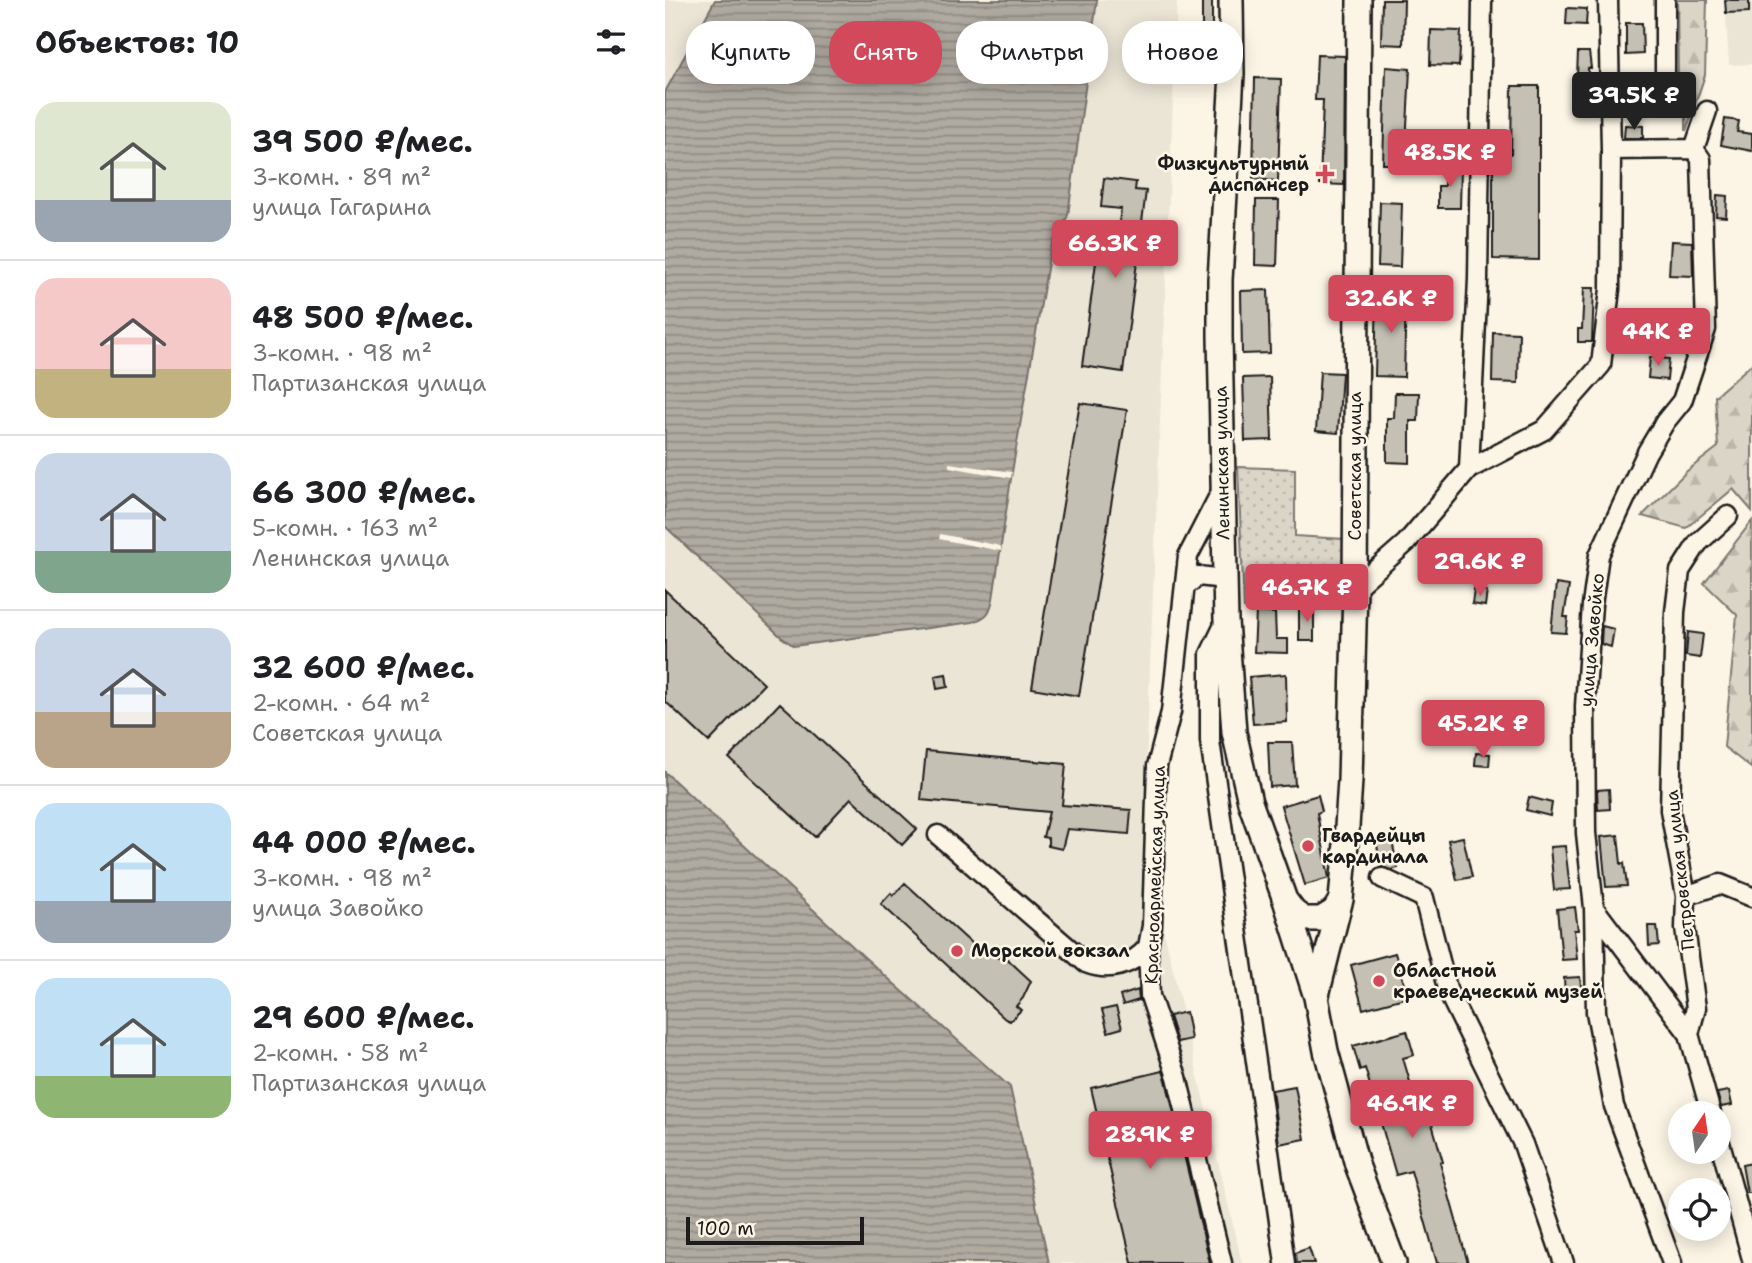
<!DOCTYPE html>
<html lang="ru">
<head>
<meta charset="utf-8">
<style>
  :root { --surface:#fff; --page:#f6f6f6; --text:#202124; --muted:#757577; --line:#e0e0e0; --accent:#d1495b }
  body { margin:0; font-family:"Shantell Sans",sans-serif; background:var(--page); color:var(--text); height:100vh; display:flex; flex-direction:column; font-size:26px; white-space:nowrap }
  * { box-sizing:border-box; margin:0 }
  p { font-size:23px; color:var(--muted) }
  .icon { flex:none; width:38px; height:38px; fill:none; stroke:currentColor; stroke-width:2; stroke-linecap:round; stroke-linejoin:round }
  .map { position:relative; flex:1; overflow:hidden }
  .details { display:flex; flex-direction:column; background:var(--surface); width:665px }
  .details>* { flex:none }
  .top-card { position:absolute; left:21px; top:21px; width:665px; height:63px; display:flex; gap:14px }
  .needle { width:46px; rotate:13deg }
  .controls { position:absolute; left:1003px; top:1101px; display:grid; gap:14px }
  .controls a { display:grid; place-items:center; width:63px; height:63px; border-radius:50%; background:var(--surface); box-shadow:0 4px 18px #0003; font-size:35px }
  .scale { position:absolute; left:21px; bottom:18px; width:178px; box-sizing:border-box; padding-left:7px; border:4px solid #1c1c1c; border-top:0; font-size:19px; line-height:24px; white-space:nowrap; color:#1c1c1c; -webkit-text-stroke:5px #fcf5e5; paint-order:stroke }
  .price { position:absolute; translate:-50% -60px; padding:0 16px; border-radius:7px; background:var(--accent); color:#fff; font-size:23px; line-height:46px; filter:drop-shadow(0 2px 4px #0008) }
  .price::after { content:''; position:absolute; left:50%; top:42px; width:21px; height:16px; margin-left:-10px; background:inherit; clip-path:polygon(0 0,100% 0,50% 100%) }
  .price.on { background:#222; color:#fff }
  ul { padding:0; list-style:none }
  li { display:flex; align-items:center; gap:21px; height:175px; padding:0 35px }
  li+li { border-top:2px solid var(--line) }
  li span { display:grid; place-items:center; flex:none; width:196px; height:140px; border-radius:21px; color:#555 }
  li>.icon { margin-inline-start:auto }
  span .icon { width:84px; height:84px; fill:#fffc; stroke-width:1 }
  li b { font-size:30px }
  h2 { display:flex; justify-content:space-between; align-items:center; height:84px; padding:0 35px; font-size:30px }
  .tag { padding:0 24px; border-radius:28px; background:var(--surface); box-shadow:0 4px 18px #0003; font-size:24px; line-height:63px }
  .tag.on { background:var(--accent); color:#fff }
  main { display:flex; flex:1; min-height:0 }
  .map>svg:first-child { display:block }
</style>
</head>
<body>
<main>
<section class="details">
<h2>Объектов: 10<svg class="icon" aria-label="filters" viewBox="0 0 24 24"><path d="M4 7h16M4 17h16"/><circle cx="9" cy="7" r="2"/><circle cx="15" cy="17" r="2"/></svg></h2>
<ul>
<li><span style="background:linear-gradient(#dfe7d0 70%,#9aa5b1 0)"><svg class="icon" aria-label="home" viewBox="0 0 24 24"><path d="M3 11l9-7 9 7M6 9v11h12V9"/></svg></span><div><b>39 500 ₽/мес.</b><p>3-комн. · 89 m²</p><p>улица Гагарина</p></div></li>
<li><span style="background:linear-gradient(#f6c9c9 65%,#c2b280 0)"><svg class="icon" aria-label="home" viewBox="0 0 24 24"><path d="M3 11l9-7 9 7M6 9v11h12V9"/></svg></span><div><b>48 500 ₽/мес.</b><p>3-комн. · 98 m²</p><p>Партизанская улица</p></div></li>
<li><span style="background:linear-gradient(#c9d6e8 70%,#7fa58c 0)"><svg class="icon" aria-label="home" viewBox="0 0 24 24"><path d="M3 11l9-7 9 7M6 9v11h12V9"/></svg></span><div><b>66 300 ₽/мес.</b><p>5-комн. · 163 m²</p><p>Ленинская улица</p></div></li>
<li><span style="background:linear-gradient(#c9d6e8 60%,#b9a48a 0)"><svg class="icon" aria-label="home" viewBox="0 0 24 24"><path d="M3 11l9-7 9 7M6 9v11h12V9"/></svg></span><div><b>32 600 ₽/мес.</b><p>2-комн. · 64 m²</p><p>Советская улица</p></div></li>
<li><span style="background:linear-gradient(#bfe0f5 70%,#9aa5b1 0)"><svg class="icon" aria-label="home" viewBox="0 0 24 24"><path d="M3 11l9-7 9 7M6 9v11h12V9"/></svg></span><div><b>44 000 ₽/мес.</b><p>3-комн. · 98 m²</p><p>улица Завойко</p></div></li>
<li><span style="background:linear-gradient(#bfe0f5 70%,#8fb573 0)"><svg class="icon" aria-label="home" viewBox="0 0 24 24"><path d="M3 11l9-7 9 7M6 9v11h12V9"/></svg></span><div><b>29 600 ₽/мес.</b><p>2-комн. · 58 m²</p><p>Партизанская улица</p></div></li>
</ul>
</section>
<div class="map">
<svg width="1087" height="1263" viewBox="0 0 1087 1263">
  <defs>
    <pattern id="forest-firs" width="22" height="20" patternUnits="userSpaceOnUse" patternTransform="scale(1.75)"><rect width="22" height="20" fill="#dbd5c8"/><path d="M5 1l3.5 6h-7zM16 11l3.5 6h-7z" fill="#bbb6ab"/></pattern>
    <pattern id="park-dots" width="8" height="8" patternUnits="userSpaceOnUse" patternTransform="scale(1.75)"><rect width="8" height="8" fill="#dbd5c8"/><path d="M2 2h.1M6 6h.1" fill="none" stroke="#bbb6ab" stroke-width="1.8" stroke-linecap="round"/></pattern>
    <pattern id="water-rules" width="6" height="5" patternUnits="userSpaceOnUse" patternTransform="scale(1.75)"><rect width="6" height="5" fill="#b0aba1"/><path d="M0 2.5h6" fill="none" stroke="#8e8a82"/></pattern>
  </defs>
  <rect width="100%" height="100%" fill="#fcf5e5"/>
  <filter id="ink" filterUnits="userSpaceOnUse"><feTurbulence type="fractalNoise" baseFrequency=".0143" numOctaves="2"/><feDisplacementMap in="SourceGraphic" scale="14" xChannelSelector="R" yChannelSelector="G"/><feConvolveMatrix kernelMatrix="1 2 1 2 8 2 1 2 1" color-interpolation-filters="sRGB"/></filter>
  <g filter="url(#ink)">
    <!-- built -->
    <path fill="#ebe5d6" d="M 0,0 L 50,0 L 0,92 Z
      M 432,0 L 512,0 L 478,842 L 577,1263 L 384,1263 L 347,1096 L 341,1082 L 198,956 L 0,771 L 0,526 L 96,618 L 142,645 L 286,625 L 328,599 L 347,472 L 385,251 L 389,240 L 395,233 Z
      M 1060,0 L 1087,0 L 1087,64 L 1064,65 Z"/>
    <!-- forest -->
    <path fill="url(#forest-firs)" stroke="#7c7872" stroke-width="2" d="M 1012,0 L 1042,0 L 1040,75 L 1021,131 L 1021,105 L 1013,81 Z
      M 1087,364 L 1087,511 L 1068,489 L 1021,528 L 977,516 L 1022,471 L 1053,447 L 1050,396 Z
      M 1087,521 L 1087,760 L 1086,768 L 1059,747 L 1072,615 L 1039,583 Z"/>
    <!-- park -->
    <path fill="url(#park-dots)" stroke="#7c7872" stroke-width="2" d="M 573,467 L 630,469 L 630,536 L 679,539 L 680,606 L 579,608 Z"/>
    <!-- water -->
    <path fill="url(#water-rules)" stroke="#75726c" stroke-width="2" d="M 50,0 L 432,0 L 403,215 C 398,228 389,237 385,251 L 347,472 L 328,599 C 325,613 322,617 308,622 L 129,646 L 116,637 L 0,526 L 0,92 Z
      M 0,772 L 198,956 L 345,1087 L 384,1263 L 0,1263 Z"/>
    <!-- pier -->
    <path fill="#fcf5e5" d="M 284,463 L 347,472 L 346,478 L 284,467 Z
      M 275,534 L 336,546 L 336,551 L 274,539 Z"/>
    <!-- building -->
    <path fill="#c4c0b3" stroke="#1c1c1c" stroke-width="2" d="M 537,0 L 547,0 L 547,30 L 537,30 Z
      M 717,0 L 739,0 L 738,45 L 716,44 Z
      M 1060,0 L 1084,0 L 1084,12 L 1061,13 Z
      M 902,8 L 922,9 L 921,25 L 901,24 Z
      M 961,23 L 977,23 L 978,54 L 961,55 Z
      M 766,30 L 796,31 L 794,66 L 765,65 Z
      M 913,52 L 924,52 L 926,68 L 923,68 L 923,75 L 912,75 Z
      M 652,55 L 680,56 L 679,185 L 655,184 L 658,100 L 650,100 Z
      M 721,67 L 745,69 L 740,164 L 718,164 Z
      M 590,78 L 616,79 L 613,181 L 588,179 Z
      M 847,86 L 874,86 L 874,260 L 828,259 L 828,154 L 846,154 Z
      M 1060,119 L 1074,121 L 1072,132 L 1087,134 L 1087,151 L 1056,145 Z
      M 960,125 L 978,126 L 978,138 L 959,138 Z
      M 780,167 L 796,168 L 795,208 L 773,208 L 773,186 L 779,186 Z
      M 439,178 L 471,182 L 470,190 L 481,191 L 458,372 L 417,366 L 434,240 L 451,242 L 456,209 L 436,207 Z
      M 1052,195 L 1062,196 L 1061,217 L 1051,216 Z
      M 591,200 L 614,200 L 612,266 L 590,265 Z
      M 715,202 L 737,203 L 735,267 L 713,266 Z
      M 1006,241 L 1027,242 L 1028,276 L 1004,275 Z
      M 919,288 L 929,288 L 927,342 L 913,342 L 913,329 L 917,329 Z
      M 603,290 L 605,353 L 577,354 L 576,291 Z
      M 712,293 L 741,293 L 739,377 L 710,376 Z
      M 828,332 L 854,333 L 853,383 L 827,382 Z
      M 985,357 L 1004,359 L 1002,380 L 983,378 Z
      M 655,372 L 677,373 L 673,433 L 651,431 Z
      M 605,377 L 607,440 L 580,441 L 578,378 Z
      M 730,393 L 754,393 L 753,421 L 745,421 L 745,463 L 722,462 L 722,418 L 729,418 Z
      M 415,403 L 462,410 L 414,696 L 367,688 Z
      M 891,584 L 904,586 L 899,617 L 903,617 L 901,633 L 886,632 Z
      M 809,589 L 822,591 L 820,606 L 807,604 Z
      M 0,590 L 99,684 L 44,742 L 0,701 Z
      M 634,608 L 649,608 L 649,641 L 634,641 Z
      M 591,612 L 610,613 L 611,639 L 623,639 L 623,653 L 589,652 Z
      M 937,626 L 949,629 L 946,647 L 936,644 Z
      M 1023,632 L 1038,634 L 1035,658 L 1021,656 Z
      M 281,674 L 283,687 L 272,689 L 270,676 Z
      M 621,674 L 622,722 L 588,724 L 584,677 Z
      M 115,703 L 252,829 L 237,845 L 186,798 L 150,837 L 64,758 Z
      M 603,742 L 627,742 L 630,785 L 605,787 Z
      M 261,751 L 401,764 L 397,805 L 466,810 L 464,834 L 402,829 L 397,849 L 383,846 L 383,838 L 378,837 L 384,812 L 256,800 Z
      M 811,753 L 825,754 L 824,766 L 810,765 Z
      M 944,789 L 945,809 L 933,810 L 932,790 Z
      M 653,795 L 657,811 L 652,813 L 664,878 L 640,885 L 616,806 Z
      M 864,797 L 887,803 L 885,816 L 861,810 Z
      M 953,835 L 956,864 L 959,863 L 962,886 L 941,887 L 936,837 Z
      M 726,837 L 733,868 L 726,870 L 716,867 L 711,840 Z
      M 798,837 L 807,877 L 792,880 L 783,840 Z
      M 900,846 L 905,889 L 889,890 L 885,847 Z
      M 240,883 L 318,954 L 322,949 L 333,958 L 337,954 L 366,981 L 358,998 L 351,1006 L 356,1010 L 345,1021 L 340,1019 L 216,904 L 226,893 L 228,896 Z
      M 910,907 L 913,930 L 909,930 L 912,959 L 897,960 L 892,909 Z
      M 983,926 L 992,926 L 994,945 L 984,946 Z
      M 730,953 L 743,997 L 698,1009 L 686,965 Z
      M 915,977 L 917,995 L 900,996 L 899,978 Z
      M 473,990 L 474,1000 L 458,1005 L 455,996 Z
      M 451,1007 L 457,1028 L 443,1032 L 437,1010 Z
      M 521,1012 L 526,1039 L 512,1042 L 504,1016 Z
      M 742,1031 L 749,1055 L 738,1058 L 757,1123 L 766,1120 L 778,1162 L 775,1163 L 803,1263 L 772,1263 L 746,1171 L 731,1175 L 700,1068 L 695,1070 L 688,1046 Z
      M 498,1071 L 501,1080 L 545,1263 L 467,1263 L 426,1088 Z
      M 630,1086 L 640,1139 L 614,1144 L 607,1090 Z
      M 1064,1091 L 1067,1105 L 1056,1107 L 1052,1093 Z
      M 1087,1163 L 1087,1193 L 1082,1193 L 1077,1165 Z
      M 644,1248 L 649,1263 L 631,1263 L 630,1253 Z"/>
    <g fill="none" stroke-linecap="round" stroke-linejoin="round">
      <!-- minor casing -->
      <g stroke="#1c1c1c" stroke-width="23">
        <path id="minor" d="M 1000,0 L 1000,74
          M 1029,149 L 1042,111
          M 946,150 L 1029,149
          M 804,469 L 879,430 L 936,365 L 945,289 L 946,150 L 943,0
          M 520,586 L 533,576 L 560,579
          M 690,588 L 741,543 L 804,469 L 813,279 L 817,0
          M 561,621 L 545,654 L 545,741 L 620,1263
          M 273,835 L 421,963 C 444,972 467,966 483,947
          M 717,878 L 759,898 L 783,992 L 858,1144 L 899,1263
          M 1021,896 L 1055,884 L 1087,897
          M 929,908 L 931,1012 L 949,1106 L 1007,1263
          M 1024,1034 L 929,908 L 921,833 L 920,706 L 927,605 L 934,555 L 982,452 L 1000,422 L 1017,401 L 1041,329 L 1036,159 L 1029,149
          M 1046,1113 L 1024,1034 L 1031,1008 L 1020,928 L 1021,896 L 1005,810 L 1010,612 L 1015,571 L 1033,543 L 1063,516
          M 1054,1139 L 1087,1259
          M 557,1263 L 512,1077 L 485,996 L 483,947 L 487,926 L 492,766 L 506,712 L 523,556 L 557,490"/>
      </g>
      <!-- major casing -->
      <g stroke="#1c1c1c" stroke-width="28">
        <path id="major" d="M 566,0 L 567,74 L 555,280 L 555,337 L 561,621 L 569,732 L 585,802 L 620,900 L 651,997 L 661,1051 L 692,1165 L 729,1263
          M 620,900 L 629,912 L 639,919 L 656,919 L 669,911 L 676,900 L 681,843 L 685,780 L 690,588 L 694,0
          M 652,995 L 675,903"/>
      </g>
      <!-- minor -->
      <use href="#minor" stroke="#fcf5e5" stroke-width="18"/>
      <!-- major -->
      <use href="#major" stroke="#fcf5e5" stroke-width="23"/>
    </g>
  </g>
  <!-- markers -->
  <g fill="#d1495b" stroke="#fcf5e5" stroke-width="2.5">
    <path d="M656.5 163.5h7v7h7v7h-7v7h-7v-7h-7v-7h7z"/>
    <circle cx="643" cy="846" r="7"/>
    <circle cx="292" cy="951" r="7"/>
    <circle cx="714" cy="981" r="7"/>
  </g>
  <g text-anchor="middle" stroke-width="5" stroke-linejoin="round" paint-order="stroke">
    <!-- poi labels -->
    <g font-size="18" font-weight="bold" fill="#1c1c1c" stroke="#fcf5e5" text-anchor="start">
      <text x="644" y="170" text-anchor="end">Физкультурный<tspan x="644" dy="21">диспансер</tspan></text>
      <text x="657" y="842">Гвардейцы<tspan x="657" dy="21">кардинала</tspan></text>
      <text x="306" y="957">Морской вокзал</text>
      <text x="728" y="977">Областной<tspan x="728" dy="21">краеведческий музей</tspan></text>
    </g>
    <!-- street labels -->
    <g font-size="18" fill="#1c1c1c" stroke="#fcf5e5">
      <text transform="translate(557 463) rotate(-91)" y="6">Ленинская улица</text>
      <text transform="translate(690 466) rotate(-90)" y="6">Советская улица</text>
      <text transform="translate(927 640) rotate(-85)" y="6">улица Завойко</text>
      <text transform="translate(1015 870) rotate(-96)" y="6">Петровская улица</text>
      <text transform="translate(490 875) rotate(-88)" y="6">Красноармейская улица</text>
    </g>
  </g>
</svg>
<div class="controls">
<a><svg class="needle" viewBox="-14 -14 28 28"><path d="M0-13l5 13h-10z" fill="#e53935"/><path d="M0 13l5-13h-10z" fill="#757577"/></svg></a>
<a><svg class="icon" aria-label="locate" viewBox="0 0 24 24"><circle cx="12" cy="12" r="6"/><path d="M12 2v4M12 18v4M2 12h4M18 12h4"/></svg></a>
</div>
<div class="scale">100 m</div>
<b class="price on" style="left:969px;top:132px">39.5K ₽</b>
<b class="price" style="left:785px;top:189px">48.5K ₽</b>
<b class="price" style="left:450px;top:280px">66.3K ₽</b>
<b class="price" style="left:726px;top:335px">32.6K ₽</b>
<b class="price" style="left:993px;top:368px">44K ₽</b>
<b class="price" style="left:815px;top:598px">29.6K ₽</b>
<b class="price" style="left:642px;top:624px">46.7K ₽</b>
<b class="price" style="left:818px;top:760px">45.2K ₽</b>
<b class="price" style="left:747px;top:1140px">46.9K ₽</b>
<b class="price" style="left:485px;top:1171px">28.9K ₽</b>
<div class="top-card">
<a class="tag">Купить</a>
<a class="tag on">Снять</a>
<a class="tag">Фильтры</a>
<a class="tag">Новое</a>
</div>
</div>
</main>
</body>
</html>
